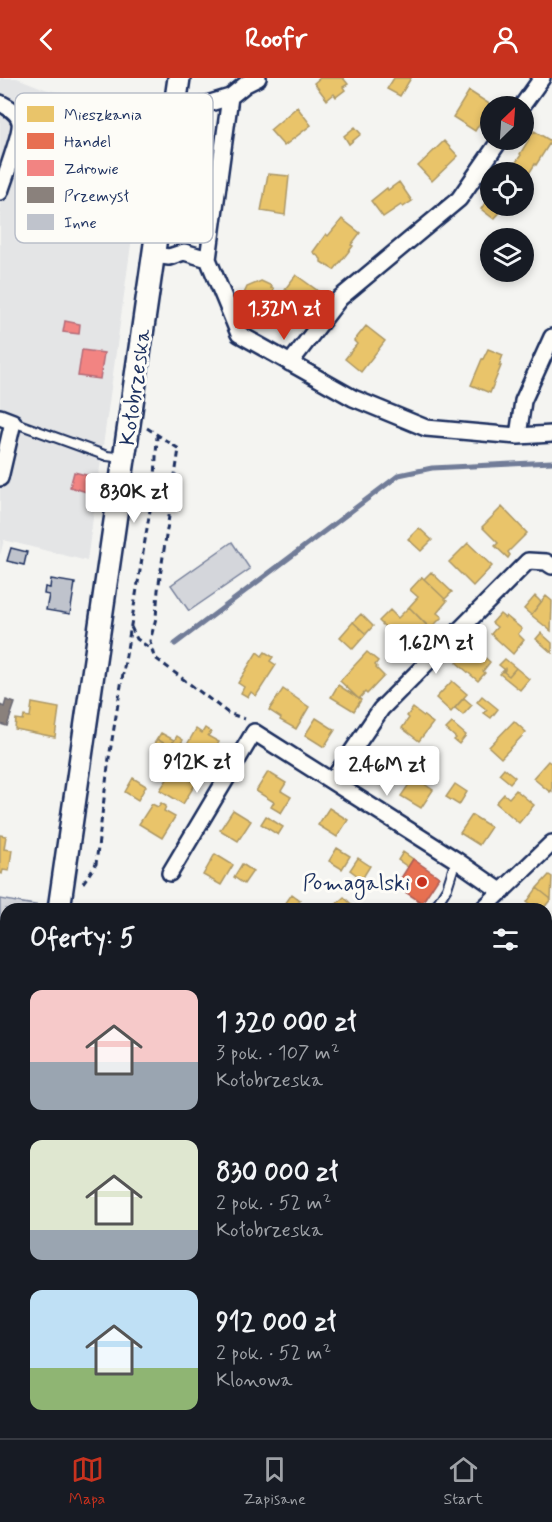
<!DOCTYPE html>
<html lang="pl">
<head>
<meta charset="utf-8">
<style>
  :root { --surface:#171b24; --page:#242831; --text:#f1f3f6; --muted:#9ea1a6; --line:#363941; --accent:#c8321e }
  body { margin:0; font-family:Mynerve,sans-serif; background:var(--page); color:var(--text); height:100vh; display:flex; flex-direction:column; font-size:22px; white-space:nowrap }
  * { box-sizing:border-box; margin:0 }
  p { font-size:20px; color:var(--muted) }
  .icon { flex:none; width:33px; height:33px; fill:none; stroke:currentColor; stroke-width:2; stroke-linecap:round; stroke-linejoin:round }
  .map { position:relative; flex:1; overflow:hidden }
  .sheet { position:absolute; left:0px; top:825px; width:552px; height:536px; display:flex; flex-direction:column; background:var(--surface); border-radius:18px 18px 0 0; box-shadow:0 3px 9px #0003 }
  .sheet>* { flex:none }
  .needle { width:39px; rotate:25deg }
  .buttons { position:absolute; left:480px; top:18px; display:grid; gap:12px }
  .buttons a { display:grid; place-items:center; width:54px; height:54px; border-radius:50%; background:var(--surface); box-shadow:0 3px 9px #0003; font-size:30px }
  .price { position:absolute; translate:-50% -51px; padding:0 14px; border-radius:6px; background:#fff; color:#222; font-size:20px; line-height:39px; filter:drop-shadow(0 2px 3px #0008) }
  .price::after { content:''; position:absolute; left:50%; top:36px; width:18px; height:14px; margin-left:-9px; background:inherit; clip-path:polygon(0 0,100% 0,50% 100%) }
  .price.on { background:var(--accent); color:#fff }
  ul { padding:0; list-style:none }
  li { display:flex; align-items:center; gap:18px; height:150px; padding:0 30px }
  li span { display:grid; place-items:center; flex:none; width:168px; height:120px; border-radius:12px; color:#555 }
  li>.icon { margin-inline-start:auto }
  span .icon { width:72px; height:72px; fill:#fffc; stroke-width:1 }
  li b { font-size:26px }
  h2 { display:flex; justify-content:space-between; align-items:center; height:72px; padding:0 30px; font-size:26px }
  header { display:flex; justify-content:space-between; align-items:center; height:78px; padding:0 30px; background:var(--accent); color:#fff; font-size:27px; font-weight:700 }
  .menu { display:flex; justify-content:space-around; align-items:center; height:84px; border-top:2px solid var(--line); background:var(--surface); font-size:16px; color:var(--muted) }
  .menu a { display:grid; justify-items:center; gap:3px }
  .menu .on { color:var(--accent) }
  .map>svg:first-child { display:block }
</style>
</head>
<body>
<header><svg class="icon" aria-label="back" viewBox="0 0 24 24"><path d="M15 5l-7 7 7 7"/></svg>Roofr<svg class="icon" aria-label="person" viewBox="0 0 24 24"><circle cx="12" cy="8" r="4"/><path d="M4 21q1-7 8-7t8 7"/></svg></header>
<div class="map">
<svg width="552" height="1360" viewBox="0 0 552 1360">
  <rect width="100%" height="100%" fill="#f4f4f1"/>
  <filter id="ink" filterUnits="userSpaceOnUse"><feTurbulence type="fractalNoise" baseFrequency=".0167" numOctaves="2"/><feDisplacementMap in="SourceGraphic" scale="12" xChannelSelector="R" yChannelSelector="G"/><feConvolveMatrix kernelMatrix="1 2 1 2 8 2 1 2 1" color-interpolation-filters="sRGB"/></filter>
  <g filter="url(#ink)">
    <!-- built -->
    <path fill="#e4e5e6" d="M 0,0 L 17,0 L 45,11 L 149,37 L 87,483 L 4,462 L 0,477 Z
      M 0,936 L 6,938 L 6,1041 L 0,1076 Z"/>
    <!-- green -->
    <path fill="#d4d6db" stroke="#78829c" stroke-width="1.5" d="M 232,464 L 250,491 L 189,533 L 171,507 Z
      M 0,821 L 40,828 L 40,831 L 6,831 L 6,938 L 0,936 Z"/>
    <!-- homes -->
    <path fill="#e9c46a" stroke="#ab9766" stroke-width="1.5" d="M 320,0 L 343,0 L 348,6 L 343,9 L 345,12 L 336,19 L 334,16 L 327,22 L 314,5 Z
      M 394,0 L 411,0 L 400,18 L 387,11 Z
      M 469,13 L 491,27 L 475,53 L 453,39 Z
      M 297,29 L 311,47 L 284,68 L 270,52 Z
      M 355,49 L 361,56 L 349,66 L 344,58 Z
      M 534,53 L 551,63 L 536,87 L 535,86 L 528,97 L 514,87 L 521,77 L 520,76 Z
      M 444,63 L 458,78 L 432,103 L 418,88 Z
      M 268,96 L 289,98 L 285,137 L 261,133 Z
      M 399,104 L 412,123 L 403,129 L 401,127 L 383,139 L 371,123 L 387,110 L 388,112 Z
      M 490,117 L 490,128 L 506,128 L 494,141 L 481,131 Z
      M 342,141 L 360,155 L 351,167 L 353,168 L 334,192 L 321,184 L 321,181 L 313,174 L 326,156 L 328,158 Z
      M 296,197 L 318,213 L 307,227 L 285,211 Z
      M 261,203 L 272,208 L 271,210 L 273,210 L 276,219 L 276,221 L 278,221 L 274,232 L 277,242 L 262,248 L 258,238 L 251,241 L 242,220 L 247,209 Z
      M 366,248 L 385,263 L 361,294 L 345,281 L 357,266 L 354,263 Z
      M 488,271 L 503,277 L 499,288 L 501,288 L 490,315 L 471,307 L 482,281 L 483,281 Z
      M 502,429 L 527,455 L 508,474 L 510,477 L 508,480 L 495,468 L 498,465 L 482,449 Z
      M 419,450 L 432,462 L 421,473 L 408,461 Z
      M 468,465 L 492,488 L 473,508 L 449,484 Z
      M 431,494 L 452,514 L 445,521 L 424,501 Z
      M 422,499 L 447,523 L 437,535 L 442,539 L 430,551 L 409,529 L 418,519 L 410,512 Z
      M 535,518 L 541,524 L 531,537 L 524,531 Z
      M 546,518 L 552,523 L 551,553 L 531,537 Z
      M 409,529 L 430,550 L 420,561 L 415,557 L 404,568 L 379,543 L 390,532 L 398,540 Z
      M 361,536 L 373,548 L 366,556 L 353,544 Z
      M 500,536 L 505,540 L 506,538 L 522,551 L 518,556 L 524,562 L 513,576 L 491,556 L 497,549 L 492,545 Z
      M 353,544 L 366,556 L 353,571 L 340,559 Z
      M 541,555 L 552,565 L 552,575 L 536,561 Z
      M 472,568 L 490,584 L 483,593 L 485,595 L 478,603 L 457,585 Z
      M 257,574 L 262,578 L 265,574 L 273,579 L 270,583 L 276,587 L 256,618 L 251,614 L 248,619 L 241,615 L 244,609 L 238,605 Z
      M 367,574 L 378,583 L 375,587 L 377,589 L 376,590 L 384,598 L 367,616 L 365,614 L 359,621 L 340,603 Z
      M 505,581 L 516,590 L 509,598 L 504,594 L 505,592 L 499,587 Z
      M 516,590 L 529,601 L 520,612 L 500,596 L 505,591 L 505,592 L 504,594 L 509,598 Z
      M 452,603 L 467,616 L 451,634 L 436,620 Z
      M 338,607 L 361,622 L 354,633 L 331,619 Z
      M 283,611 L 309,629 L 296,651 L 280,642 L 281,640 L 269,632 Z
      M 482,618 L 498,631 L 491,640 L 484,635 L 487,632 L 477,624 Z
      M 464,620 L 472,627 L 463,637 L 455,630 Z
      M 32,625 L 59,630 L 55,659 L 15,651 L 16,641 L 23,642 L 24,638 L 30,639 Z
      M 413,630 L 433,645 L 419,663 L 402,650 L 409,640 L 407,638 Z
      M 316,640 L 335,652 L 324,669 L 305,657 Z
      M 514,643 L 526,654 L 501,680 L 489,669 Z
      M 452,645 L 466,657 L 459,666 L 454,662 L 456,660 L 446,651 Z
      M 205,650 L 211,654 L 208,658 L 219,664 L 215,671 L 220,674 L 218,678 L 213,675 L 207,685 L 184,672 L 196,651 L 202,655 Z
      M 161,655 L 174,662 L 170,669 L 157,661 Z
      M 177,658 L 183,662 L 176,673 L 170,669 Z
      M 157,661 L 170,670 L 166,677 L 152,669 Z
      M 378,676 L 383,679 L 385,676 L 390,679 L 388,683 L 397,688 L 385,707 L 366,694 Z
      M 415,678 L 423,684 L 414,697 L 406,691 Z
      M 548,683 L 552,686 L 552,713 L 551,712 L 550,714 L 533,700 Z
      M 504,690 L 515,699 L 510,705 L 499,696 Z
      M 173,692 L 196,705 L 183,726 L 160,712 Z
      M 268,694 L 286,705 L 281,713 L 291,719 L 281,735 L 271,729 L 274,724 L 256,713 Z
      M 414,699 L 433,712 L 421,730 L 401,718 Z
      M 133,700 L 146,708 L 138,722 L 125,714 Z
      M 455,706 L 467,714 L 459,727 L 446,719 Z
      M 516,712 L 534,727 L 519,745 L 496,725 L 504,716 L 509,720 Z
      M 161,725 L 166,728 L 164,733 L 175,739 L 162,760 L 139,746 L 152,726 L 158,729 Z
      M 329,730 L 348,742 L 337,759 L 318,747 Z
      M 233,732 L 251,743 L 238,763 L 220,752 Z
      M 472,737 L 491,749 L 479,767 L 460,755 Z
      M 266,738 L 283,749 L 278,757 L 261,746 Z
      M 0,757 L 6,758 L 4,771 L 12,772 L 9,793 L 3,792 L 2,796 L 0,795 Z
      M 337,770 L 350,778 L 342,791 L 329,783 Z
      M 403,774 L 413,781 L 408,789 L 398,782 Z
      M 215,776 L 233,787 L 221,807 L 203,797 Z
      M 358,780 L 370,788 L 362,801 L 350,792 Z
      M 242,786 L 253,793 L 244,806 L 234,799 Z
      M 549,797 L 552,799 L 551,821 L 537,810 Z
      M 537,810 L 551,821 L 543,831 L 536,831 L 527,824 Z
      M 292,816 L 300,822 L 293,831 L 291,831 L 285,826 Z
      M 344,819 L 352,827 L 347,831 L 335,831 L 333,829 Z
      M 546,979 L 552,983 L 552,998 L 549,1002 L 546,1000 Z
      M 546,1230 L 552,1234 L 552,1251 L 546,1247 Z
      M 549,1339 L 552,1341 L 552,1360 L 537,1360 L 535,1359 L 538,1354 L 546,1354 L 546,1343 Z
      M 148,1354 L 168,1354 L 164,1360 L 147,1360 L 145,1359 Z
      M 168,1354 L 186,1354 L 182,1360 L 164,1360 Z
      M 417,1354 L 455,1354 L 451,1360 L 416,1360 L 414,1359 Z"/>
    <!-- shops -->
    <path fill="#e76f51" stroke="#aa5c55" stroke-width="1.5" d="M 413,781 L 439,799 L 422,825 L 396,808 Z"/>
    <!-- health -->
    <path fill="#f28482" stroke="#b26a77" stroke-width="1.5" d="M 65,243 L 80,246 L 79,256 L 63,254 Z
      M 82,272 L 104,275 L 100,301 L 78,298 Z
      M 74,394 L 94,399 L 90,415 L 70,409 Z"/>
    <!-- industry -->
    <path fill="#8a817c" stroke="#696873" stroke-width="1.5" d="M 6,622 L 15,625 L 7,648 L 0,646 L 0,627 L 4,629 Z"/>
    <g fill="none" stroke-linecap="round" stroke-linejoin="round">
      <!-- stream -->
      <path stroke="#717c98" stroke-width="5" d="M 175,566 L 399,397 L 432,390 L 552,384"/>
    </g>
    <!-- building -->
    <path fill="#bfc3cc" stroke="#1b2f5e" stroke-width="1.5" d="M 11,470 L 27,474 L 24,487 L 7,483 Z
      M 51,501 L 75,505 L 70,536 L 46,532 L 49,517 L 44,516 L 45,509 L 50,510 Z"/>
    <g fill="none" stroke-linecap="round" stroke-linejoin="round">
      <!-- lane casing -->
      <g stroke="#1b2f5e" stroke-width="12">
        <path id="lane" d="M 13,344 L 107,378 L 123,380
          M 434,831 L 447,810 L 456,782"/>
      </g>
      <!-- street casing -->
      <g stroke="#1b2f5e" stroke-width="20">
        <path id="street" d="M 258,0 L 246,6 L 230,19 L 208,181 L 239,256 L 353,320 L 426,350 L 518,358 L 552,356
          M 0,25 C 8,29 18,34 20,44 C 22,55 4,101 0,114
          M 175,25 L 197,29 L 230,19
          M 522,28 L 542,0
          M 153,177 L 169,179 L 184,174 L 208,181
          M 290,285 L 340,220 L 459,121 L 500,62
          M 0,339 L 13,344 L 0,400
          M 518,358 L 523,323 L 552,259
          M 332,703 L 381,631 L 528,483 L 546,484 L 552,488
          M 170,795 L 254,654 L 456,782 L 502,814
          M 483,831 L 552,765
          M 546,1026 L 552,1030
          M 0,1293 L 6,1297
          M 546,1307 L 552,1298
          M 94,1354 L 102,1360
          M 490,1354 L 498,1360
          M 509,1360 L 513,1354"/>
      </g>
      <!-- secondary casing -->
      <g stroke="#1b2f5e" stroke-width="26">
        <path id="secondary" d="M 59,831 L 179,0
          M 0,1191 L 6,1169"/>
      </g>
      <!-- path -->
      <path stroke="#1b2f5e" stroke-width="3" stroke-dasharray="6 4.5" stroke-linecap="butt" d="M 147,350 L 179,371 L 158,512 L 156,540 L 150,563 L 154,579 L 228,635 L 245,641
        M 131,549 L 137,561 L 152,572
        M 83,805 L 96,786 L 109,680 L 155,402 L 157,357
        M 0,1130 L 6,1096
        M 0,1262 L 6,1251"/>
      <!-- lane -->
      <use href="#lane" stroke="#fdfcf7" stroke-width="8"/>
      <!-- street -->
      <use href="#street" stroke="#fdfcf7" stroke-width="15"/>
      <!-- secondary -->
      <use href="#secondary" stroke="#fdfcf7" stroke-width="21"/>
    </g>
  </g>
  <!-- markers -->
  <circle fill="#c8321e" stroke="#fdfcf7" stroke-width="2" cx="422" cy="804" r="6"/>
  <g text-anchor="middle" stroke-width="6" stroke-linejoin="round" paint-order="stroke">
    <!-- street labels -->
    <g font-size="22" fill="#1b2f5e" stroke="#fdfcf7">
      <text transform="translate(134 309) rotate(-82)" y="8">Kołobrzeska</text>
    </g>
    <!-- poi labels -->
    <g font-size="22" fill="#1b2f5e" stroke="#fdfcf7" text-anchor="end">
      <text x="410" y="812">Pomagalski</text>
    </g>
  </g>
  <!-- legend -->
  <rect x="15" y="15" width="198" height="150" rx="9" fill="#fdfcf7" stroke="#b9bec9" stroke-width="1.5"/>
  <rect x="27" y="28" width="27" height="16" fill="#e9c46a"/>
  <rect x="27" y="55" width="27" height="16" fill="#e76f51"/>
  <rect x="27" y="82" width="27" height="16" fill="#f28482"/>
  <rect x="27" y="109" width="27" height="16" fill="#8a817c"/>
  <rect x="27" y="136" width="27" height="16" fill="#bfc3cc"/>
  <g font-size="16" fill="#1b2f5e">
    <text x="64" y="42">Mieszkania</text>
    <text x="64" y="69">Handel</text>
    <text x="64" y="96">Zdrowie</text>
    <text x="64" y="123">Przemysł</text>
    <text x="64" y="150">Inne</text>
  </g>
</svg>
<div class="buttons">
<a><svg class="needle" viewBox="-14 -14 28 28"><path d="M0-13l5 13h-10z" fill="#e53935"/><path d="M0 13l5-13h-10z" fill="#9ea1a6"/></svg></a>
<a><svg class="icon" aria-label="locate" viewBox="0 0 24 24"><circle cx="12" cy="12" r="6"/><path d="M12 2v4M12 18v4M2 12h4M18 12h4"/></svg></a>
<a><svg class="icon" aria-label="layers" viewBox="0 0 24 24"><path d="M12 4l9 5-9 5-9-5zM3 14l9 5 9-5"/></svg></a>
</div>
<b class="price on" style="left:284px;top:263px">1.32M zł</b>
<b class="price" style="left:134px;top:446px">830K zł</b>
<b class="price" style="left:436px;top:597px">1.62M zł</b>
<b class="price" style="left:197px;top:716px">912K zł</b>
<b class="price" style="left:387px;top:719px">2.46M zł</b>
<section class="sheet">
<h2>Oferty: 5<svg class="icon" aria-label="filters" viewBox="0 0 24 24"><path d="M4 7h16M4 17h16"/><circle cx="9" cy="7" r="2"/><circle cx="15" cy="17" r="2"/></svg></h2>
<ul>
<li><span style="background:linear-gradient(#f6c9c9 60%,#9aa5b1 0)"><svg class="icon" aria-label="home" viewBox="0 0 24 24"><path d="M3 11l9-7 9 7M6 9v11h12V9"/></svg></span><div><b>1 320 000 zł</b><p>3 pok. · 107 m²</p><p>Kołobrzeska</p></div></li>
<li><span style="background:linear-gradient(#dfe7d0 75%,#9aa5b1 0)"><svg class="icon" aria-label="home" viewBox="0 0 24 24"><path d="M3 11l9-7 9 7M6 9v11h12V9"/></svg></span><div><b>830 000 zł</b><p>2 pok. · 52 m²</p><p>Kołobrzeska</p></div></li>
<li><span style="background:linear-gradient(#bfe0f5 65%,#8fb573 0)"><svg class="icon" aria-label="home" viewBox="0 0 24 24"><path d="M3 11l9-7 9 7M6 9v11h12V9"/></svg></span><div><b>912 000 zł</b><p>2 pok. · 52 m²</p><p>Klonowa</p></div></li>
</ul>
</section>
</div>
<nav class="menu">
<a class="on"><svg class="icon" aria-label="map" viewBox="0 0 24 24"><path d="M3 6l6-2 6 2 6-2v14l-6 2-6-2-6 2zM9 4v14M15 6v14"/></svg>Mapa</a>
<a><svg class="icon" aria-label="saved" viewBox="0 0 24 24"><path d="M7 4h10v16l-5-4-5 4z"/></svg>Zapisane</a>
<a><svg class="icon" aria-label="home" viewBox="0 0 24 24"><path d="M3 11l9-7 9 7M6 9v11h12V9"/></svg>Start</a>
</nav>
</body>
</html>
